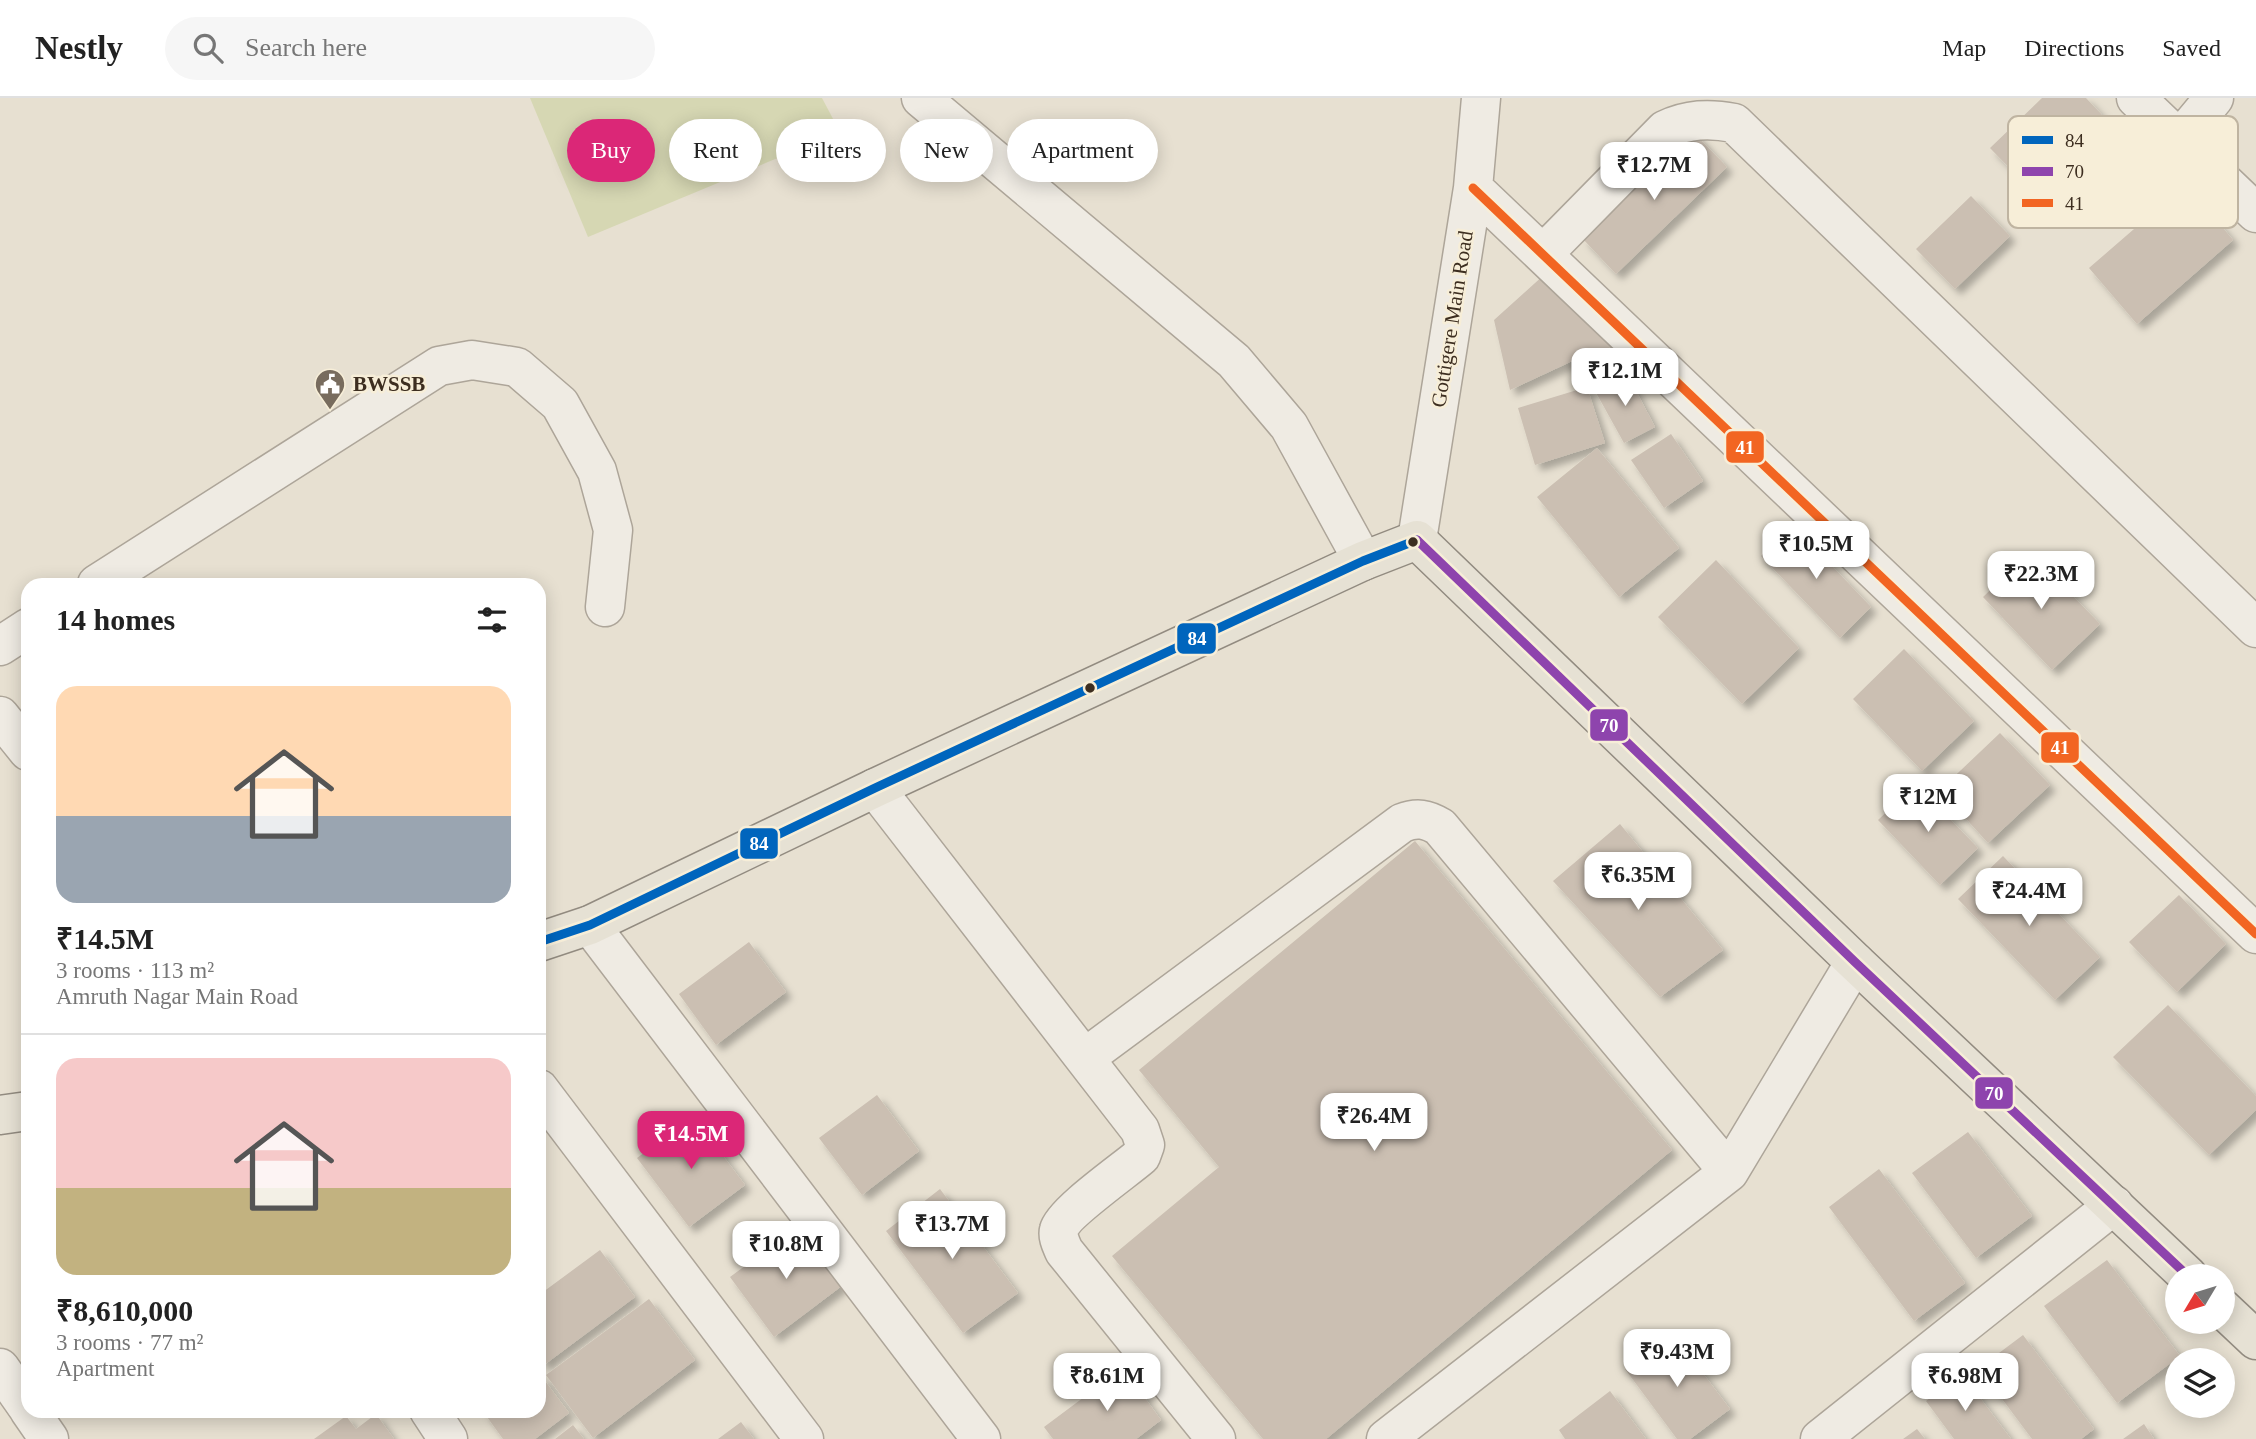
<!DOCTYPE html>
<html lang="en">
<head>
<meta charset="utf-8">
<style>
  :root { --surface:#fff; --page:#f6f6f6; --text:#222; --muted:#767676; --line:#e0e0e0; --accent:#db2777 }
  body { margin:0; font-family:"Times New Roman",serif; background:var(--page); color:var(--text); height:100vh; display:flex; flex-direction:column; font-size:26px; white-space:nowrap }
  * { box-sizing:border-box; margin:0 }
  p { font-size:23px; color:var(--muted) }
  .icon { flex:none; width:38px; height:38px; fill:none; stroke:currentColor; stroke-width:2; stroke-linecap:round; stroke-linejoin:round }
  .map { position:relative; flex:1; overflow:hidden }
  .sheet { position:absolute; left:21px; top:480px; width:525px; height:840px; display:flex; flex-direction:column; background:var(--surface); border-radius:21px; box-shadow:0 4px 18px #0003 }
  .sheet>* { flex:none }
  .guide { position:absolute; left:567px; top:21px; width:665px; height:63px; display:flex; gap:14px }
  .needle { width:46px; rotate:232deg }
  .controls { position:absolute; left:2165px; top:1166px; display:grid; gap:14px }
  .controls a { display:grid; place-items:center; width:70px; height:70px; border-radius:50%; background:var(--surface); box-shadow:0 4px 18px #0003; font-size:35px }
  .price { position:absolute; translate:-50% -60px; padding:0 16px; border-radius:14px; background:#fff; color:#222; font-size:23px; line-height:46px; filter:drop-shadow(0 2px 4px #0008) }
  .price::after { content:''; position:absolute; left:50%; top:42px; width:21px; height:16px; margin-left:-10px; background:inherit; clip-path:polygon(0 0,100% 0,50% 100%) }
  .price.current { background:var(--accent); color:#fff }
  ul { padding:0; list-style:none }
  li { display:grid; align-content:center; gap:14px; height:371px; padding:0 35px }
  li+li { border-top:2px solid var(--line) }
  li span { display:grid; place-items:center; height:217px; border-radius:21px; color:#555 }
  li>.icon { margin-inline-start:auto }
  span .icon { width:126px; height:126px; fill:#fffc; stroke-width:1 }
  li b { font-size:30px }
  h2 { display:flex; justify-content:space-between; align-items:center; height:84px; padding:0 35px; font-size:30px }
  .pill { padding:0 24px; border-radius:32px; background:var(--surface); box-shadow:0 4px 18px #0003; font-size:24px; line-height:63px }
  .pill.current { background:var(--accent); color:#fff }
  header { display:flex; align-items:center; gap:42px; box-sizing:border-box; height:98px; padding:0 35px; background:var(--surface); border-bottom:2px solid var(--line) }
  header strong { font-size:33px }
  nav { display:flex; gap:38px; margin-inline-start:auto; font-size:24px }
  .search { width:490px; height:63px; background:var(--page); display:flex; align-items:center; gap:18px; box-sizing:border-box; padding:0 24px; border-radius:38px; color:var(--muted); font-size:26px }
  .map>svg:first-child { display:block }
</style>
</head>
<body>
<header>
<strong>Nestly</strong>
<div class="search"><svg class="icon" aria-label="search" viewBox="0 0 24 24"><circle cx="10" cy="10" r="6"/><path d="M15 15l6 6"/></svg>Search here</div>
<nav><a>Map</a><a>Directions</a><a>Saved</a></nav>
</header>
<div class="map">
<svg width="2256" height="1341" viewBox="0 0 2256 1341">
  <defs>
    <filter id="shadow"><feDropShadow dx="6" dy="6" stdDeviation="3.5" flood-color="#0004"/></filter>
  </defs>
  <rect width="100%" height="100%" fill="#e7e0d1"/>
  <!-- green -->
  <path fill="#d6d7b3" d="M 530,0 L 822,0 L 840,34 L 588,139 Z"/>
  <!-- building -->
  <path fill="#cbbfb2" filter="url(#shadow)" d="M 2042,0 L 2086,0 L 2103,18 L 2028,89 L 1990,50 Z
    M 1692,33 L 1727,69 L 1616,176 L 1582,140 Z
    M 2186,86 L 2233,142 L 2137,226 L 2089,170 Z
    M 1971,98 L 2010,138 L 1955,191 L 1916,151 Z
    M 1545,176 L 1611,248 L 1594,264 L 1583,258 L 1510,292 L 1494,222 Z
    M 1626,274 L 1655,329 L 1624,345 L 1594,291 Z
    M 1587,289 L 1605,345 L 1535,367 L 1518,310 Z
    M 1671,336 L 1703,383 L 1664,410 L 1631,362 Z
    M 1597,350 L 1679,450 L 1619,499 L 1537,399 Z
    M 1793,427 L 1871,509 L 1840,540 L 1761,458 Z
    M 2030,454 L 2100,526 L 2052,572 L 1983,499 Z
    M 1716,462 L 1799,550 L 1742,606 L 1658,519 Z
    M 1904,551 L 1974,623 L 1922,673 L 1853,601 Z
    M 2000,635 L 2050,687 L 1988,745 L 1940,692 Z
    M 1916,686 L 1978,750 L 1940,787 L 1878,722 Z
    M 1620,726 L 1723,852 L 1660,899 L 1553,783 Z
    M 1415,743 L 1672,1052 L 1326,1341 L 1263,1341 L 1112,1158 L 1219,1069 L 1139,972 Z
    M 2003,758 L 2100,859 L 2055,902 L 1958,801 Z
    M 2179,797 L 2226,846 L 2177,894 L 2129,844 Z
    M 749,844 L 786,894 L 716,947 L 679,896 Z
    M 2168,907 L 2256,998 L 2256,1012 L 2209,1057 L 2113,959 Z
    M 877,997 L 919,1053 L 862,1097 L 819,1040 Z
    M 693,1018 L 745,1087 L 689,1129 L 637,1060 Z
    M 1968,1034 L 2032,1118 L 1976,1160 L 1912,1075 Z
    M 1879,1071 L 1965,1185 L 1914,1223 L 1829,1109 Z
    M 940,1091 L 1018,1195 L 963,1235 L 886,1133 Z
    M 799,1128 L 843,1187 L 774,1239 L 730,1179 Z
    M 600,1152 L 635,1199 L 544,1267 L 539,1259 L 539,1197 Z
    M 2107,1162 L 2180,1258 L 2117,1305 L 2044,1208 Z
    M 649,1201 L 695,1262 L 593,1340 L 546,1277 Z
    M 1673,1236 L 1730,1311 L 1690,1341 L 1677,1341 L 1625,1271 Z
    M 2023,1237 L 2094,1331 L 2081,1341 L 2032,1341 L 1979,1270 Z
    M 1123,1270 L 1161,1322 L 1136,1341 L 1053,1341 L 1044,1329 Z
    M 539,1275 L 569,1315 L 535,1341 L 503,1341 L 482,1312 L 539,1312 Z
    M 1962,1276 L 2011,1341 L 1954,1341 L 1926,1303 Z
    M 1610,1293 L 1646,1341 L 1565,1341 L 1559,1332 Z
    M 376,1316 L 394,1341 L 314,1341 L 346,1318 L 356,1331 Z
    M 741,1324 L 754,1341 L 718,1341 Z
    M 2144,1326 L 2154,1341 L 2123,1341 Z
    M 573,1327 L 584,1341 L 555,1341 Z
    M 1917,1331 L 1925,1341 L 1903,1341 Z"/>
  <g fill="none" stroke-linecap="round" stroke-linejoin="round">
    <!-- minor casing -->
    <g stroke="#ada599" stroke-width="41">
      <path id="minor" d="M 921,0 L 1234,263 L 1289,328 L 1363,463
        M 2136,0 L 2256,115
        M 2180,41 L 2214,0
        M 1473,90 L 2256,836
        M 1543,156 L 1665,32 C 1688,21 1709,20 1734,25 L 2256,530
        M 1417,442 L 1473,90 L 1481,0
        M 97,486 L 439,268 L 472,262 L 517,269 L 560,306 L 597,373 L 613,432 L 605,509
        M 0,548 L 28,530
        M 0,618 L 28,653
        M 875,690 L 1140,1032 L 1145,1047 L 1141,1058 C 1125,1072 1063,1115 1059,1132 C 1057,1139 1062,1148 1064,1153 L 1216,1341
        M 590,827 L 981,1341
        M 1086,959 L 1402,725 C 1417,719 1427,721 1440,729 L 1729,1074
        M 539,991 L 804,1341
        M 0,1270 L 28,1310
        M 29,1312 L 49,1341
        M 429,1312 L 448,1341
        M 1386,1341 L 1729,1074 L 1855,864
        M 1820,1341 L 2114,1107"/>
    </g>
    <!-- major casing -->
    <g stroke="#928b80" stroke-width="41">
      <path id="major" d="M 539,844 L 590,827 L 875,690 L 1363,463 L 1417,442 L 1855,864 L 2188,1178
        M 0,1017 L 28,1013
        M 2222,1210 L 2256,1242"/>
    </g>
    <!-- minor -->
    <use href="#minor" stroke="#efebe3" stroke-width="38"/>
    <!-- major -->
    <use href="#major" stroke="#e6e1d4" stroke-width="38"/>
    <!-- bus-1 casing -->
    <g stroke="#f7eed8" stroke-width="14">
      <path id="bus-1" d="M 539,844 L 590,827 L 875,690 L 1363,463 L 1417,442"/>
    </g>
    <!-- bus-2 casing -->
    <g stroke="#f7eed8" stroke-width="14">
      <path id="bus-2" d="M 1417,442 L 1855,864 L 2188,1178"/>
    </g>
    <!-- bus-3 casing -->
    <g stroke="#f7eed8" stroke-width="14">
      <path id="bus-3" d="M 1473,90 L 2256,836"/>
    </g>
    <!-- bus-1 -->
    <use href="#bus-1" stroke="#0065bd" stroke-width="9"/>
    <!-- bus-2 -->
    <use href="#bus-2" stroke="#8e44ad" stroke-width="9"/>
    <!-- bus-3 -->
    <use href="#bus-3" stroke="#f26522" stroke-width="9"/>
  </g>
  <!-- icons -->
  <defs>
    <g id="civic-pin" transform="scale(1.575)"><path d="M0 17L-7.5 6A9.5 9.5 0 1 1 7.5 6Z" fill="#786c5e" stroke="#f7eed8"/><path d="M-.6-6.5H3V-4.5H.6V-3L4-1V1h2V6H-6V1h2V-1L-.6-3ZM-1.2 2.5V6h2.4V2.5Z" fill="#fff"/></g>
  </defs>
  <g fill-rule="evenodd">
    <use href="#civic-pin" x="330" y="286"/>
  </g>
  <!-- markers -->
  <g fill="#3d2e20" stroke="#f7eed8" stroke-width="2.5">
    <circle cx="1413" cy="444" r="6"/>
    <circle cx="1090" cy="590" r="6"/>
  </g>
  <g text-anchor="middle" stroke-width="5" stroke-linejoin="round" paint-order="stroke">
    <!-- street labels -->
    <g font-size="21" fill="#3d2e20" stroke="#f7eed8">
      <text transform="translate(1452 221) rotate(-81)" y="7">Gottigere Main Road</text>
    </g>
    <!-- poi labels -->
    <g font-size="21" font-weight="bold" fill="#3d2e20" stroke="#f7eed8" text-anchor="start">
      <text x="353" y="293">BWSSB</text>
    </g>
  </g>
  <!-- legend -->
  <rect x="2008" y="18" width="230" height="112" rx="10" fill="#f7eed8" stroke="#bfb4a1" stroke-width="2"/>
  <rect x="2022" y="38" width="31" height="8" fill="#0065bd"/>
  <rect x="2022" y="69" width="31" height="9" fill="#8e44ad"/>
  <rect x="2022" y="101" width="31" height="8" fill="#f26522"/>
  <g font-size="19" fill="#3d2e20">
    <text x="2065" y="49">84</text>
    <text x="2065" y="80">70</text>
    <text x="2065" y="112">41</text>
  </g>
  <g stroke="#f7eed8" stroke-width="2.5">
    <rect x="1725" y="332" width="40" height="34" rx="7" fill="#f26522"/>
    <rect x="1176" y="524" width="41" height="33" rx="7" fill="#0065bd"/>
    <rect x="1589" y="610" width="40" height="34" rx="7" fill="#8e44ad"/>
    <rect x="2040" y="633" width="40" height="33" rx="7" fill="#f26522"/>
    <rect x="739" y="729" width="40" height="33" rx="7" fill="#0065bd"/>
    <rect x="1974" y="978" width="40" height="34" rx="7" fill="#8e44ad"/>
  </g>
  <g font-size="19" text-anchor="middle" font-weight="bold" fill="#fff">
    <text x="1745" y="356">41</text>
    <text x="1197" y="547">84</text>
    <text x="1609" y="634">70</text>
    <text x="2060" y="656">41</text>
    <text x="759" y="752">84</text>
    <text x="1994" y="1002">70</text>
  </g>
</svg>
<div class="controls">
<a><svg class="needle" viewBox="-14 -14 28 28"><path d="M0-13l5 13h-10z" fill="#e53935"/><path d="M0 13l5-13h-10z" fill="#767676"/></svg></a>
<a><svg class="icon" aria-label="layers" viewBox="0 0 24 24"><path d="M12 4l9 5-9 5-9-5zM3 14l9 5 9-5"/></svg></a>
</div>
<b class="price" style="left:1654px;top:104px">₹12.7M</b>
<b class="price" style="left:1625px;top:310px">₹12.1M</b>
<b class="price" style="left:1816px;top:483px">₹10.5M</b>
<b class="price" style="left:2041px;top:513px">₹22.3M</b>
<b class="price" style="left:1928px;top:736px">₹12M</b>
<b class="price" style="left:1638px;top:814px">₹6.35M</b>
<b class="price" style="left:2029px;top:830px">₹24.4M</b>
<b class="price" style="left:1374px;top:1055px">₹26.4M</b>
<b class="price current" style="left:691px;top:1073px">₹14.5M</b>
<b class="price" style="left:952px;top:1163px">₹13.7M</b>
<b class="price" style="left:786px;top:1183px">₹10.8M</b>
<b class="price" style="left:1677px;top:1291px">₹9.43M</b>
<b class="price" style="left:1107px;top:1315px">₹8.61M</b>
<b class="price" style="left:1965px;top:1315px">₹6.98M</b>
<div class="guide">
<a class="pill current">Buy</a>
<a class="pill">Rent</a>
<a class="pill">Filters</a>
<a class="pill">New</a>
<a class="pill">Apartment</a>
</div>
<section class="sheet">
<h2>14 homes<svg class="icon" aria-label="filters" viewBox="0 0 24 24"><path d="M4 7h16M4 17h16"/><circle cx="9" cy="7" r="2"/><circle cx="15" cy="17" r="2"/></svg></h2>
<ul>
<li><span style="background:linear-gradient(#ffd9b3 60%,#9aa5b1 0)"><svg class="icon" aria-label="home" viewBox="0 0 24 24"><path d="M3 11l9-7 9 7M6 9v11h12V9"/></svg></span><div><b>₹14.5M</b><p>3 rooms · 113 m²</p><p>Amruth Nagar Main Road</p></div></li>
<li><span style="background:linear-gradient(#f6c9c9 60%,#c2b280 0)"><svg class="icon" aria-label="home" viewBox="0 0 24 24"><path d="M3 11l9-7 9 7M6 9v11h12V9"/></svg></span><div><b>₹8,610,000</b><p>3 rooms · 77 m²</p><p>Apartment</p></div></li>
</ul>
</section>
</div>
</body>
</html>
